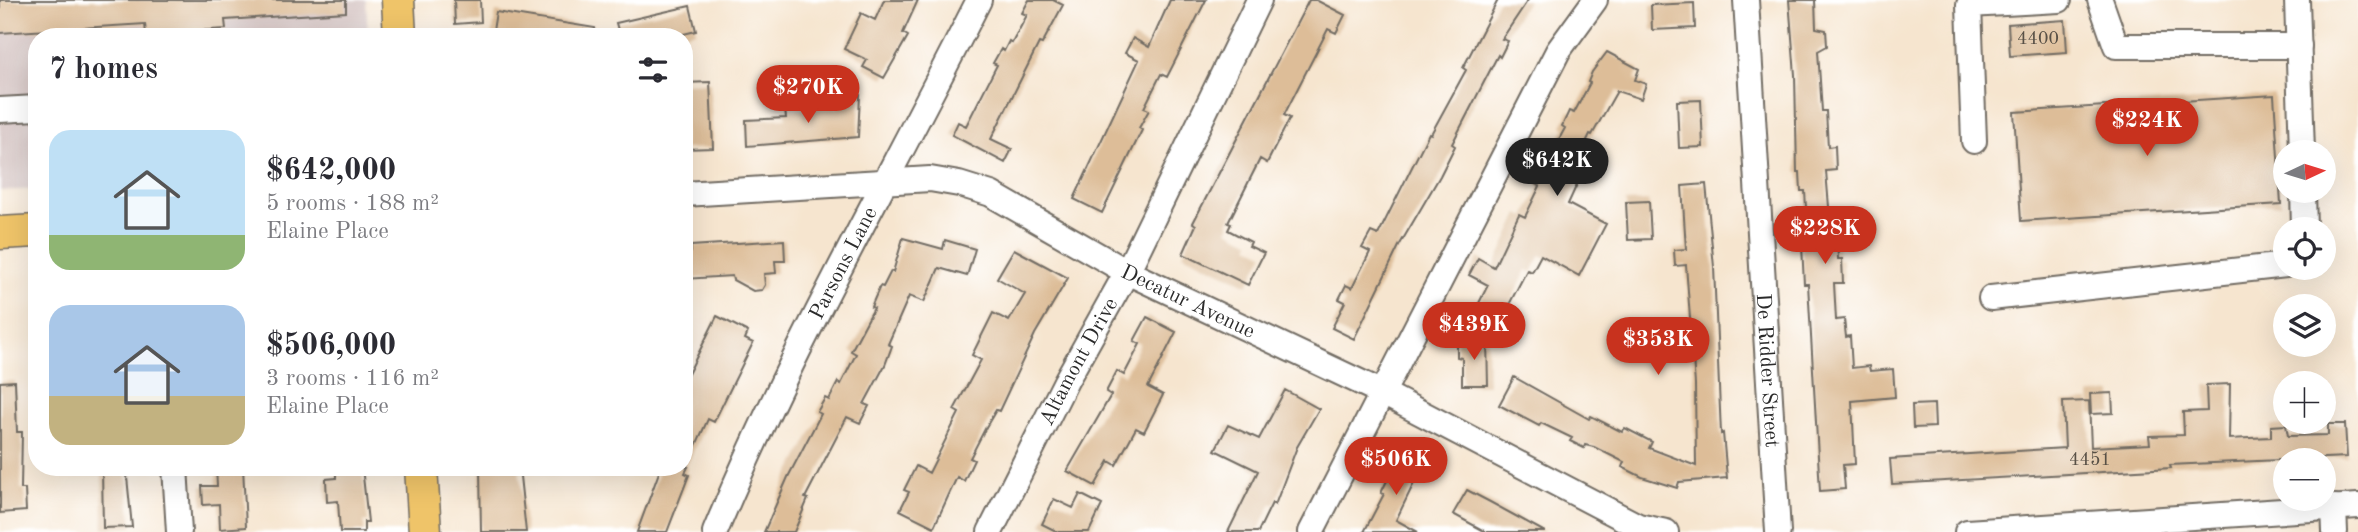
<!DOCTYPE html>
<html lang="en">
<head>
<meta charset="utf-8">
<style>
  :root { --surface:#fff; --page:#f2f2f3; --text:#2b2b33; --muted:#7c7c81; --accent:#c8321e }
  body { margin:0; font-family:"Old Standard TT",serif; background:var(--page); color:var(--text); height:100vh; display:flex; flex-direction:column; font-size:26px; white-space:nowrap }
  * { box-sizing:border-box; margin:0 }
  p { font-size:23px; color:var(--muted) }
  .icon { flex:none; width:38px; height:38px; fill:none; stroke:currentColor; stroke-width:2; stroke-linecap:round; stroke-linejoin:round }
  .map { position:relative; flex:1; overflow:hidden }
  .details { position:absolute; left:28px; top:28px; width:665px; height:448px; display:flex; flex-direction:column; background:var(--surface); border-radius:28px; box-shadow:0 7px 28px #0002 }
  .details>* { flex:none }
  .needle { width:46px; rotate:86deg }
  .controls { position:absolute; left:2273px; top:140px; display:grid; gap:14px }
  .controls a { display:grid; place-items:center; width:63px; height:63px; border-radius:50%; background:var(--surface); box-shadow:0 7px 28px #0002; font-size:35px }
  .price { position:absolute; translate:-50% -60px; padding:0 16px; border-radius:24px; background:var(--accent); color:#fff; font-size:23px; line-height:46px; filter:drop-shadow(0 2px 4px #0008) }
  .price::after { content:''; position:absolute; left:50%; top:42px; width:21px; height:16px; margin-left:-10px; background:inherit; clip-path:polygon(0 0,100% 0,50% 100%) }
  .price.on { background:#222; color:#fff }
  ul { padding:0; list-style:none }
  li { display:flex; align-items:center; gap:21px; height:175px; padding:0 21px }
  li span { display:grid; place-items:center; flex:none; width:196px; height:140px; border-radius:21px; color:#555 }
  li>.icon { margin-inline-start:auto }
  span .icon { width:84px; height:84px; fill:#fffc; stroke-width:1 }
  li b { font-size:30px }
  h2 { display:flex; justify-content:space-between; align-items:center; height:84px; padding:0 21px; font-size:30px }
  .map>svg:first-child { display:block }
</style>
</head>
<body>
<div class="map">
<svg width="2358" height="532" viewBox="0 0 2358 532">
  <rect width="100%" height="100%" fill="#fff"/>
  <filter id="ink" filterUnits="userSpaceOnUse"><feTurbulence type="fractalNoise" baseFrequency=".0143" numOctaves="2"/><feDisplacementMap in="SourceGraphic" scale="14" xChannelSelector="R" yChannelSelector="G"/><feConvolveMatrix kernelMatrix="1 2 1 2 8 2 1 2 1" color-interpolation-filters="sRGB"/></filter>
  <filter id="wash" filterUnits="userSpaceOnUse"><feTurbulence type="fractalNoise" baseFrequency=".00686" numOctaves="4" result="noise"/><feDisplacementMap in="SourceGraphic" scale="28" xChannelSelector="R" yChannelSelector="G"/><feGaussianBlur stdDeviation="1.57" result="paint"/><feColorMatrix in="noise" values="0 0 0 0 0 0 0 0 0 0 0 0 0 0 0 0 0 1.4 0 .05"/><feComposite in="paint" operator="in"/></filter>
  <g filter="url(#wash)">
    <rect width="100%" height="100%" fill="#f6e5cf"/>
    <!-- industrial -->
    <path fill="#d1bfbd" d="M 0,0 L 366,0 L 368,37 L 37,37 L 37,189 L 0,191 Z"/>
    <g id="blocks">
      <!-- building -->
      <path fill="#ddbd98" d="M 0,0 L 346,0 L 346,12 L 225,20 L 226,29 L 146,34 L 145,24 L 0,33 Z
        M 454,0 L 480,0 L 481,22 L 455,24 Z
        M 884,0 L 918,0 L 903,33 L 908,36 L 884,78 L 863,67 L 867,60 L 844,49 L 861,13 L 875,20 Z
        M 1029,0 L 1053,0 L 1063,5 L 1042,44 L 1039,43 L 991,139 L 1012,149 L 1005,163 L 952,135 L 958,122 L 966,126 L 997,65 L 993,63 L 1001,49 L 1004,51 L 1009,41 L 1012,43 L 1027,15 L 1022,13 Z
        M 1170,0 L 1206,0 L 1167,77 L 1161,74 L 1144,108 L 1149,110 L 1139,128 L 1142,130 L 1102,213 L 1074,199 L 1139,60 L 1125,53 L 1133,38 L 1149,47 Z
        M 1309,0 L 1316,0 L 1345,15 L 1336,33 L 1328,29 L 1284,115 L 1290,118 L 1267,163 L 1260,159 L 1228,223 L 1231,224 L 1228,230 L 1251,242 L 1249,246 L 1264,253 L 1248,285 L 1183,254 L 1196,225 L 1193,223 Z
        M 1498,0 L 1528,0 L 1502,39 L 1508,41 L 1500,57 L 1498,55 L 1452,144 L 1455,146 L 1440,176 L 1399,246 L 1354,339 L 1332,328 L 1345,302 L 1339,299 L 1346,285 L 1352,288 L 1370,252 L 1362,248 L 1371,232 L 1378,235 L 1429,133 L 1431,134 L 1466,70 L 1463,68 Z
        M 1789,0 L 1815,0 L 1816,28 L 1826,30 L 1827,46 L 1818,51 L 1822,111 L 1826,111 L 1828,147 L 1835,146 L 1836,170 L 1826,171 L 1831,231 L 1837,231 L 1838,259 L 1842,259 L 1843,283 L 1834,283 L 1836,320 L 1844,319 L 1846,337 L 1850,336 L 1852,368 L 1869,366 L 1870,371 L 1893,369 L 1895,397 L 1852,401 L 1855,464 L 1843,465 L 1845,489 L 1820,491 L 1808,284 L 1804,284 L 1801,226 L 1807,225 L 1805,191 L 1801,191 L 1800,172 L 1797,172 L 1795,75 Z
        M 1694,3 L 1695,28 L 1652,30 L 1651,5 Z
        M 690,6 L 696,31 L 671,37 L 620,37 L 616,23 Z
        M 496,12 L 595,28 L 594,37 L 492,37 Z
        M 2065,20 L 2067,52 L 2010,56 L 2008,24 Z
        M 1607,52 L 1639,69 L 1635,80 L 1646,84 L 1641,99 L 1617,91 L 1592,135 L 1590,134 L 1570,175 L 1579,180 L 1568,204 L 1606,224 L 1579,276 L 1541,255 L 1532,272 L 1527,270 L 1500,322 L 1476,309 L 1488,285 L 1469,275 L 1478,258 L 1494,267 L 1519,214 L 1525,217 L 1540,186 L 1535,184 L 1565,128 L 1562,126 L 1569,111 L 1574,113 L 1590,83 L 1588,82 L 1592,72 Z
        M 710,82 L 713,148 L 684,149 L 684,83 Z
        M 860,95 L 858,137 L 747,146 L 746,120 L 786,118 L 785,110 L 839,108 L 838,97 Z
        M 2274,95 L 2281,204 L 2021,221 L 2014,112 Z
        M 1701,100 L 1703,147 L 1679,148 L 1677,101 Z
        M 1706,184 L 1714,267 L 1721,434 L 1723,433 L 1727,478 L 1679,482 L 1677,488 L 1642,477 L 1622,467 L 1624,462 L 1594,447 L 1585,445 L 1584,448 L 1570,441 L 1572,438 L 1541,423 L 1539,426 L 1499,405 L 1514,377 L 1589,419 L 1591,416 L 1622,432 L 1625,428 L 1652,442 L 1649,448 L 1696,466 L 1695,384 L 1686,265 L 1675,266 L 1674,250 L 1686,249 L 1682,186 Z
        M 1649,201 L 1651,239 L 1628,240 L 1626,202 Z
        M 903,238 L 943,249 L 945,240 L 975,249 L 967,276 L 939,268 L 924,302 L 909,296 L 888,344 L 892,346 L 885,365 L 864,404 L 869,406 L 860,423 L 847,417 L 805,498 L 808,499 L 794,532 L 764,532 L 788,477 L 821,414 L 817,412 L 825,398 L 829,400 L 838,382 L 841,384 L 856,354 L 851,351 L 874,308 L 871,307 L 880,286 L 883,287 L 891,271 L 893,272 Z
        M 784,240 L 785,261 L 775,261 L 776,273 L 764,274 L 765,285 L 762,290 L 753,291 L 733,280 L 732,276 L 684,279 L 684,252 L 691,252 L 691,246 Z
        M 1014,249 L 1068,278 L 1035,334 L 999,411 L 996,410 L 986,427 L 970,458 L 974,460 L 964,481 L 957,477 L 934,527 L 900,510 L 909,492 L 904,490 L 916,466 L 929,473 L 959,413 L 954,410 L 981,360 L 972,355 L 993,313 L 1009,321 L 1025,294 L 997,278 Z
        M 717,316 L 748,332 L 745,339 L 753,343 L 714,422 L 708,419 L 686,467 L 688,467 L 685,473 L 689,475 L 667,532 L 637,532 L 661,467 L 684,467 L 684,382 Z
        M 1147,317 L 1176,332 L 1148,387 L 1163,395 L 1144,432 L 1136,428 L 1116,465 L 1109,461 L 1095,486 L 1067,471 L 1111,395 L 1106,392 L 1117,371 L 1124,375 L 1140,344 L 1134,341 Z
        M 1457,340 L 1487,340 L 1488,385 L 1462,385 L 1462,358 L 1457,357 Z
        M 15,381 L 17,432 L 22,432 L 21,489 L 25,489 L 26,511 L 0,513 L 0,382 Z
        M 2230,384 L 2229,439 L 2271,437 L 2271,426 L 2286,425 L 2288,436 L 2328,435 L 2328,424 L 2345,424 L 2347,457 L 2170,465 L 2171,468 L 1892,484 L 1890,459 L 2065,448 L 2063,402 L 2089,401 L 2091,447 L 2150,444 L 2149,436 L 2184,435 L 2183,412 L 2207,411 L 2206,385 Z
        M 1285,390 L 1319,409 L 1297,447 L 1275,505 L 1272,503 L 1258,532 L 1228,532 L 1258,471 L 1215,450 L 1228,425 L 1259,439 Z
        M 2112,393 L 2113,413 L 2091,414 L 2090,394 Z
        M 1934,404 L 1935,427 L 1913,428 L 1912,405 Z
        M 1400,454 L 1426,467 L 1419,481 L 1416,479 L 1396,520 L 1418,532 L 1364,532 L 1384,494 L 1381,493 Z
        M 102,467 L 126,467 L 132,527 L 103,528 Z
        M 216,467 L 243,467 L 246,527 L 220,529 L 219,504 L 203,505 L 202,486 L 217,486 Z
        M 336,467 L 362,467 L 368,522 L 364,522 L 364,532 L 340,532 L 338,501 L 327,502 L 326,479 L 336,478 Z
        M 480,467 L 519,467 L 526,532 L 481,532 Z
        M 1467,490 L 1490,502 L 1545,532 L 1486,532 L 1453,514 Z
        M 1080,494 L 1102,505 L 1089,532 L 1058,532 L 1042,524 L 1054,499 L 1073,508 Z"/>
    </g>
  </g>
  <g filter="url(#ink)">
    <use href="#blocks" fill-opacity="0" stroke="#726c64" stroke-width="2"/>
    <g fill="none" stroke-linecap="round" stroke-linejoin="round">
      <!-- minor casing -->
      <g stroke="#726c64" stroke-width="28">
        <g id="minor">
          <path id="s1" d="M 1746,0 L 1778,532"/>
          <path d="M 2100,0 L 2116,46 L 2299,46"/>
          <path d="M 2297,0 L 2302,152"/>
          <path d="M 0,110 L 37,108"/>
          <path d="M 1974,141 L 1969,5 L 2059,0"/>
          <path d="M 2303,191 L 2304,229"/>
          <path id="s2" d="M 684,194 L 930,179 L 959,184 L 991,194 L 1127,272 L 1381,392 L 1638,526 L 1666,532"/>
          <path d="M 1991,298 L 2286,265"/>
          <path d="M 175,467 L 179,532"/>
          <path d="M 2334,507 L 2335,532"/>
          <path id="s3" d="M 715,532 C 791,349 890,177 979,0"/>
          <path id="s4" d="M 990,532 L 1066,381 L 1127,272 L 1259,0"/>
          <path d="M 1311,532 L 1558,51 L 1595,0"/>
          <path d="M 1967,532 L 2358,506"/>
        </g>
      </g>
      <!-- major casing -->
      <g stroke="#726c64" stroke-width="35">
        <path id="major" d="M 398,0 L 400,37
          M 0,233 L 37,231
          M 421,467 L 425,532"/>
      </g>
      <!-- minor -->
      <use href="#minor" stroke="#fff" stroke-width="24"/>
      <!-- major -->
      <use href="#major" stroke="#efc469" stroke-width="32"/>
    </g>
  </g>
  <g text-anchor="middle" stroke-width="6" stroke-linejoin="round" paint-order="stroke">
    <!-- number labels -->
    <g font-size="18" fill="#585046">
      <text x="2038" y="44">4400</text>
      <text x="2090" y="465">4451</text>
    </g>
    <!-- street labels -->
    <g font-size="21" fill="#2b2b2b" stroke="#fff">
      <text dy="7" stroke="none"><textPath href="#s3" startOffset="298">Parsons Lane</textPath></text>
      <text dy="7" stroke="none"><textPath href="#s2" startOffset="534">Decatur Avenue</textPath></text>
      <text dy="7" stroke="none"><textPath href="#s4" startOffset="192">Altamont Drive</textPath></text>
      <text dy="7" stroke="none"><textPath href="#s1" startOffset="371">De Ridder Street</textPath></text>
    </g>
  </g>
</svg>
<div class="controls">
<a><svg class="needle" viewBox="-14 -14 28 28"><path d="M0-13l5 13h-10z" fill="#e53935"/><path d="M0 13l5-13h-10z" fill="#7c7c81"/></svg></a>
<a><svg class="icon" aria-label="locate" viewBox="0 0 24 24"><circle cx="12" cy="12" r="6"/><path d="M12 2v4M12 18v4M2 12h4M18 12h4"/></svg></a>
<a><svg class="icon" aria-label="layers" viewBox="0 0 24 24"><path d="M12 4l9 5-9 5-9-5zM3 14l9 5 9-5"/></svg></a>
<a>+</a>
<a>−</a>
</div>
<b class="price" style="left:808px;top:125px">$270K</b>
<b class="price" style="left:2147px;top:158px">$224K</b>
<b class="price on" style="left:1557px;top:198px">$642K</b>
<b class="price" style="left:1825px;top:266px">$228K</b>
<b class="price" style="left:1474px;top:362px">$439K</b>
<b class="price" style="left:1658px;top:377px">$353K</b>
<b class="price" style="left:1396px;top:497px">$506K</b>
<section class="details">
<h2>7 homes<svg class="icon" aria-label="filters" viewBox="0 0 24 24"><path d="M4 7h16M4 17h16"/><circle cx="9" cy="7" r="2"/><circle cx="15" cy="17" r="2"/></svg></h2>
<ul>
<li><span style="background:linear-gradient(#bfe0f5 75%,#8fb573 0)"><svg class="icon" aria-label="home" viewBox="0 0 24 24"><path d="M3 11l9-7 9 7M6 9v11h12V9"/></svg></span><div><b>$642,000</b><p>5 rooms · 188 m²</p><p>Elaine Place</p></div></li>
<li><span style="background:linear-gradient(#a9c7e8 65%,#c2b280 0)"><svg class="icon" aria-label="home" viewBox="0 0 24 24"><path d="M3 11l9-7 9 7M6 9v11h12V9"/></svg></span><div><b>$506,000</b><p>3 rooms · 116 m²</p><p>Elaine Place</p></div></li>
</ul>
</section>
</div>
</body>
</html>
